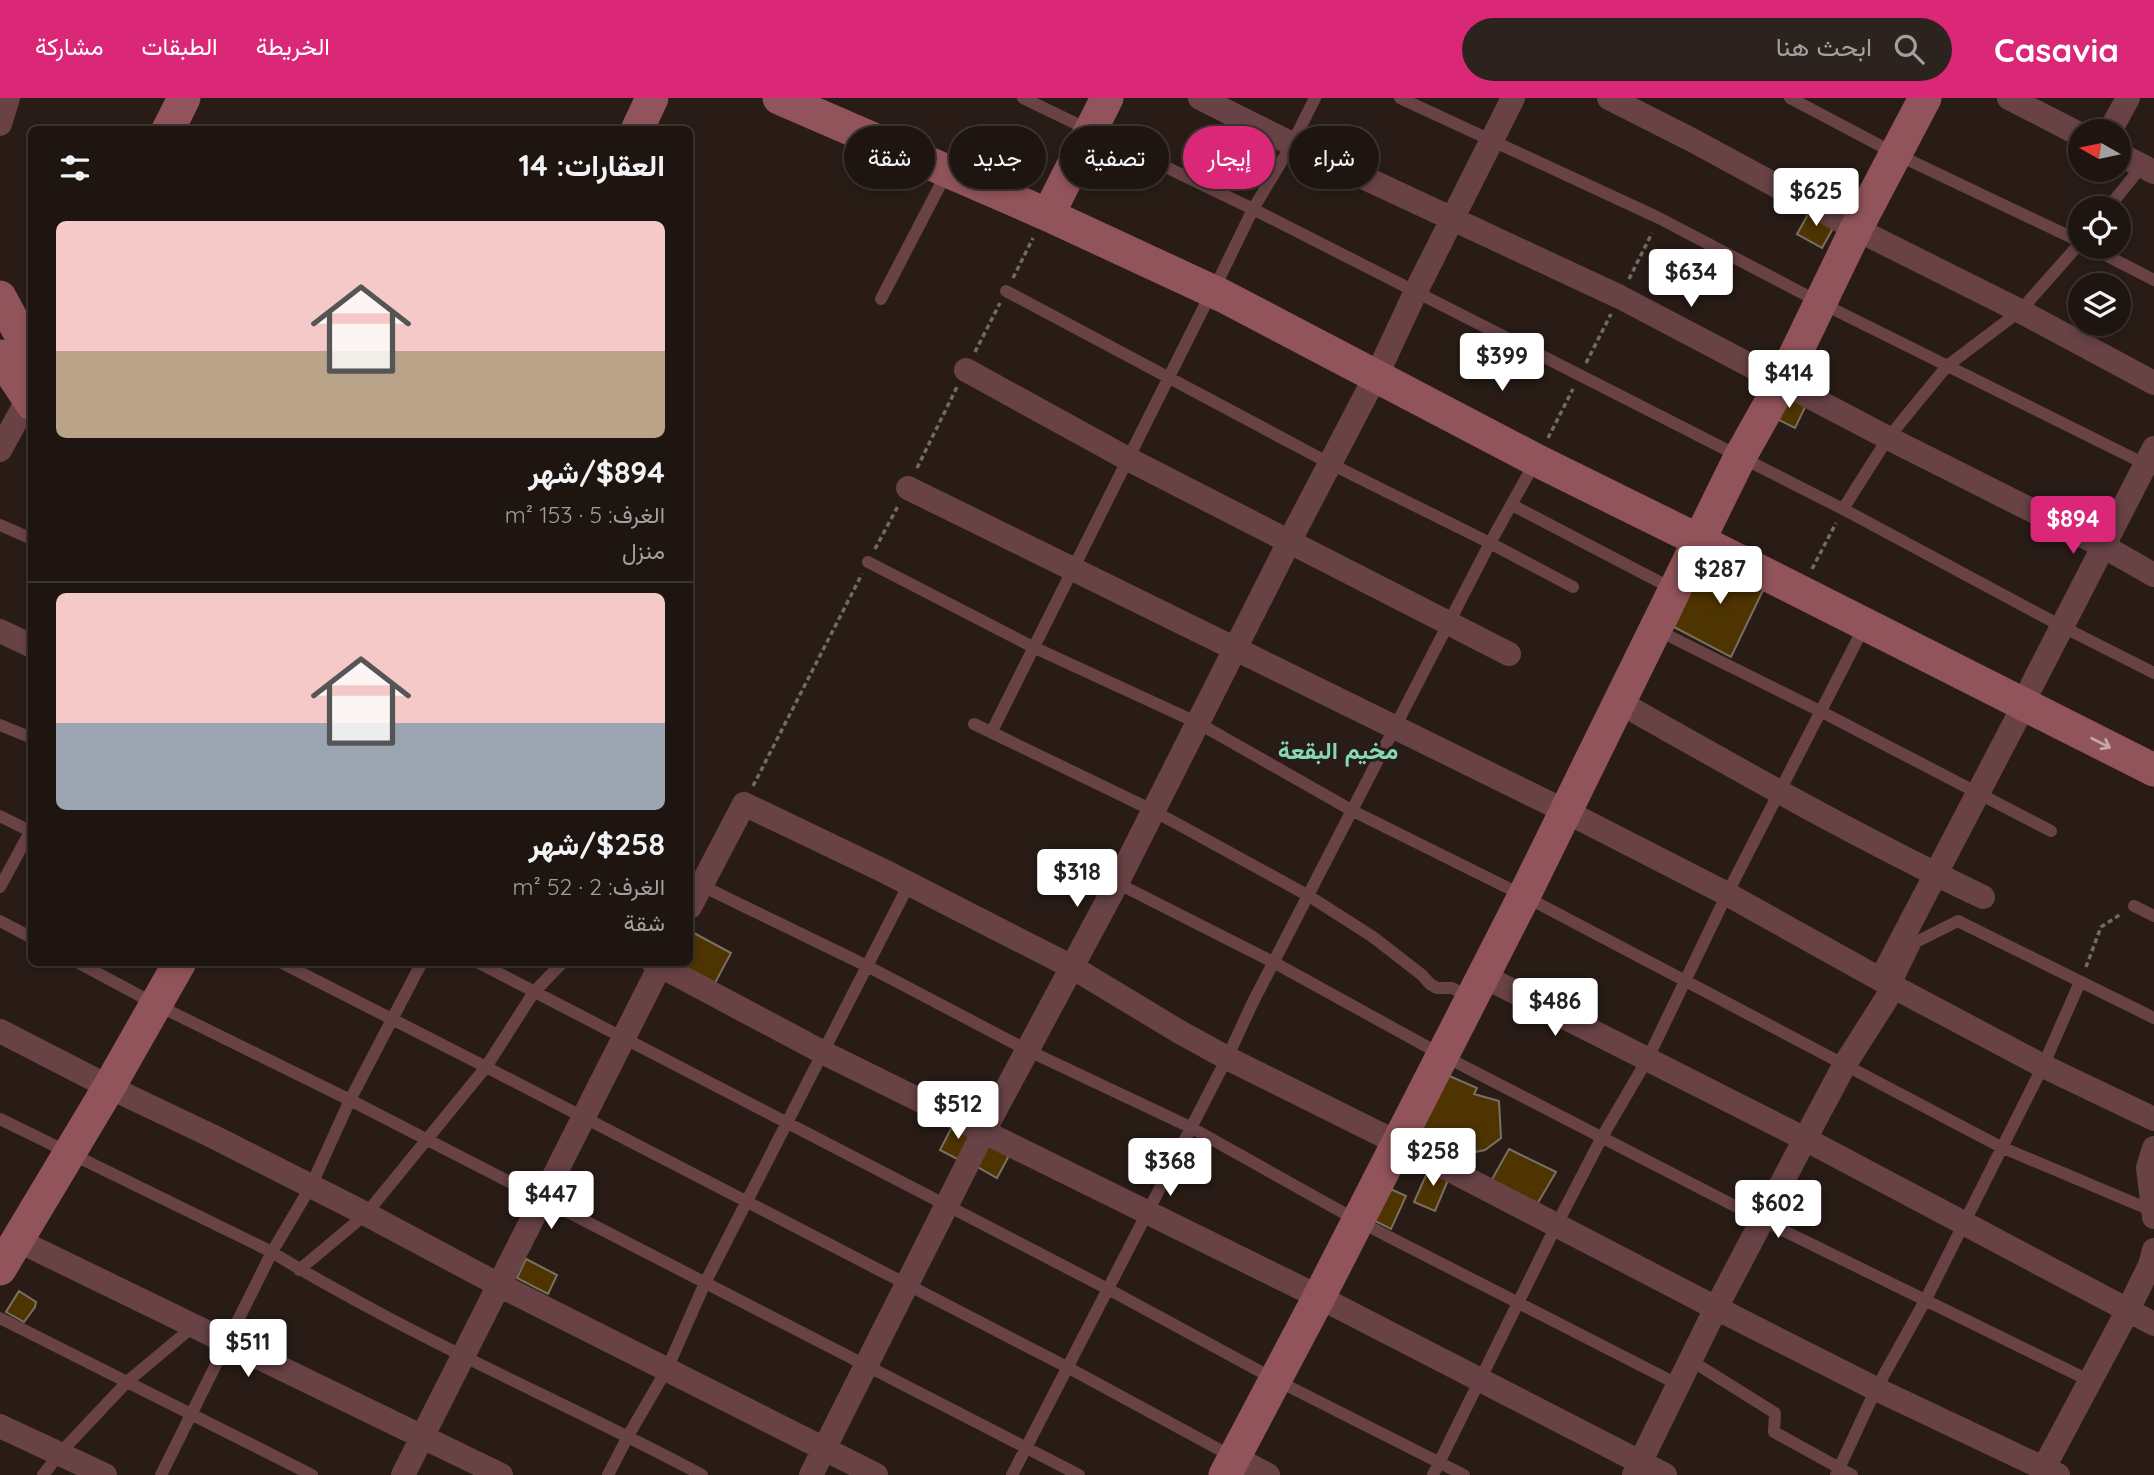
<!DOCTYPE html>
<html lang="ar">
<head>
<meta charset="utf-8">
<style>
  :root { --surface:#1f1510; --page:#2c221e; --text:#f1f3f6; --muted:#a19f9f; --line:#3c3430; --accent:#db2777 }
  body { margin:0; font-family:Quicksand,Vazirmatn,sans-serif; background:var(--page); color:var(--text); direction:rtl; height:100vh; display:flex; flex-direction:column; font-size:26px; white-space:nowrap }
  * { box-sizing:border-box; margin:0 }
  p { font-size:23px; color:var(--muted) }
  .icon { flex:none; width:38px; height:38px; fill:none; stroke:currentColor; stroke-width:2; stroke-linecap:round; stroke-linejoin:round }
  .map { position:relative; flex:1; overflow:hidden; direction:ltr }
  .side { position:absolute; left:28px; top:28px; width:665px; height:840px; display:flex; flex-direction:column; background:var(--surface); border-radius:10px; box-shadow:0 4px 10px #0003,0 0 0 2px var(--line); direction:rtl }
  .side>* { flex:none }
  .hud { position:absolute; left:714px; top:28px; width:665px; height:63px; direction:rtl; display:flex; gap:14px }
  .needle { width:46px; rotate:279deg }
  .controls { position:absolute; left:2068px; top:21px; display:grid; gap:14px }
  .controls a { display:grid; place-items:center; width:63px; height:63px; border-radius:50%; background:var(--surface); box-shadow:0 4px 10px #0003,0 0 0 2px var(--line); font-size:35px }
  .price { position:absolute; translate:-50% -60px; padding:0 16px; border-radius:7px; background:#fff; color:#222; font-size:23px; line-height:46px; filter:drop-shadow(0 2px 4px #0008) }
  .price::after { content:''; position:absolute; left:50%; top:42px; width:21px; height:16px; margin-left:-10px; background:inherit; clip-path:polygon(0 0,100% 0,50% 100%) }
  .price.selected { background:var(--accent); color:#fff }
  ul { padding:0; list-style:none }
  li { display:grid; align-content:center; gap:14px; height:371px; padding:0 28px }
  li+li { border-top:2px solid var(--line) }
  li span { display:grid; place-items:center; height:217px; border-radius:10px; color:#555 }
  li>.icon { margin-inline-start:auto }
  span .icon { width:126px; height:126px; fill:#fffc; stroke-width:1 }
  li b { font-size:30px }
  h2 { display:flex; justify-content:space-between; align-items:center; height:84px; padding:0 28px; font-size:30px }
  .chip { padding:0 24px; border-radius:32px; background:var(--surface); box-shadow:0 4px 10px #0003,0 0 0 2px var(--line); font-size:24px; line-height:63px }
  .chip.selected { background:var(--accent); color:#fff }
  header { display:flex; align-items:center; gap:42px; box-sizing:border-box; height:98px; padding:0 35px; background:var(--accent); color:#fff }
  header strong { font-size:33px }
  nav { display:flex; gap:38px; margin-inline-start:auto; font-size:24px }
  .search { width:490px; height:63px; background:var(--page); display:flex; align-items:center; gap:18px; box-sizing:border-box; padding:0 24px; border-radius:38px; color:var(--muted); font-size:26px }
  .map>svg:first-child { display:block }
</style>
</head>
<body>
<header>
<strong>Casavia</strong>
<div class="search"><svg class="icon" aria-label="search" viewBox="0 0 24 24"><circle cx="10" cy="10" r="6"/><path d="M15 15l6 6"/></svg>ابحث هنا</div>
<nav><a>الخريطة</a><a>الطبقات</a><a>مشاركة</a></nav>
</header>
<div class="map">
<svg width="2154" height="1377" viewBox="0 0 2154 1377">
  <rect width="100%" height="100%" fill="#291c16"/>
  <!-- building -->
  <path fill="#4e3401" stroke="#797062" stroke-width="2" d="M 1811,111 L 1836,125 L 1822,150 L 1797,136 Z
    M 1783,293 L 1807,305 L 1795,330 L 1771,318 Z
    M 1707,459 L 1766,486 L 1731,559 L 1674,529 Z
    M 692,834 L 731,855 L 715,885 L 676,864 L 690,864 L 690,839 Z
    M 1438,973 L 1477,990 L 1474,996 L 1499,1003 L 1501,1040 L 1485,1052 L 1455,1058 L 1408,1034 Z
    M 955,1023 L 976,1035 L 961,1063 L 940,1052 Z
    M 990,1040 L 1012,1052 L 997,1080 L 976,1068 Z
    M 1509,1051 L 1556,1074 L 1536,1108 L 1491,1083 Z
    M 1431,1066 L 1451,1075 L 1435,1113 L 1414,1104 Z
    M 1386,1089 L 1406,1098 L 1391,1131 L 1371,1121 Z
    M 526,1161 L 557,1177 L 548,1196 L 517,1180 Z
    M 19,1193 L 36,1204 L 35,1209 L 24,1224 L 6,1214 Z"/>
  <g fill="none" stroke-linecap="round" stroke-linejoin="round">
    <!-- path -->
    <path stroke="#756964" stroke-width="3.5" stroke-dasharray="5 3.5" stroke-linecap="butt" d="M 1013,180 L 1033,140
      M 1629,181 L 1652,135
      M 975,254 L 1000,205
      M 1586,265 L 1611,216
      M 1548,340 L 1573,291
      M 917,370 L 957,289
      M 875,451 L 898,408
      M 1812,471 L 1836,425
      M 753,688 L 862,476
      M 2086,869 L 2101,829 L 2121,816"/>
    <!-- lane -->
    <path stroke="#684245" stroke-width="12" d="M 1023,0 L 1253,111 L 1843,411 L 2063,529 L 2154,575
      M 1400,0 L 1659,120 L 1821,205 L 2147,367
      M 1790,0 L 1896,56 L 2081,144
      M 2108,110 L 2142,68
      M 2090,149 L 2154,182
      M 1220,179 L 1253,111 L 1292,46 L 1315,0
      M 1006,193 L 1329,365 L 1490,445 L 1573,489
      M 881,201 L 947,74
      M 1512,407 L 1673,491
      M 1843,411 L 1888,340 L 1947,268 L 2020,213 L 2081,144
      M 0,427 L 32,441
      M 868,464 L 1033,549 L 1198,625 L 1353,713 L 1524,798 L 2001,1049 L 2153,1113
      M 1655,531 L 1820,613 L 2051,733
      M 974,626 L 1152,712 L 1309,798 L 1373,839 L 1422,877 L 1430,886 L 1437,890 L 1452,890 L 1470,899
      M 0,627 L 32,640
      M 992,633 L 1211,195
      M 0,718 L 32,734
      M 690,782 L 867,868 L 1027,952 L 1190,1029 L 1358,1123 L 1679,1287
      M 1117,785 L 1275,865 L 1442,957 L 1762,1122 L 2090,1283
      M 0,789 L 32,730
      M 2134,808 L 2154,818
      M 0,823 L 32,840
      M 77,864 L 155,906 L 350,1002 L 1079,1377
      M 280,864 L 486,969 L 1067,1269 L 1233,1359
      M 477,864 L 1108,1191 L 1274,1281 L 1464,1377
      M 1894,889 L 1916,844 L 1958,823 L 2154,920
      M 0,1021 L 272,1154 C 308,1177 346,1197 383,1217 C 488,1273 597,1321 702,1377
      M 299,1172 L 366,1116 L 486,969 L 534,894 L 563,864
      M 0,1220 L 312,1377
      M 1690,1262 L 1775,1315 L 1774,1334 L 1852,1377
      M 43,1377 L 60,1355 L 128,1283 L 195,1227
      M 161,1377 L 272,1154 L 311,1088 L 350,1002 L 422,864
      M 608,1377 L 628,1338 L 667,1271 L 705,1185 L 909,786
      M 1012,1377 L 1227,960 L 1253,904 L 1490,445 L 1535,364
      M 1433,1377 L 1557,1126 L 1602,1039 L 1647,962 L 1727,796 L 1864,529
      M 1836,1377 L 1876,1291 L 1926,1201 L 2043,968 L 2080,884"/>
    <!-- street -->
    <path stroke="#684245" stroke-width="24" d="M 1200,0 L 1292,46 L 1620,199 L 1888,340 L 2103,448 L 2154,477
      M 1609,0 L 1692,42 L 1856,131 L 2020,213 L 2154,285
      M 2009,0 L 2081,37
      M 0,26 L 8,0
      M 2110,33 L 2128,0
      M 2119,56 L 2154,74
      M 966,272 L 1128,361 L 1509,556
      M 0,352 L 28,301
      M 908,390 L 1565,713 L 1727,796 L 1894,889 L 2043,968 L 2154,1021
      M 0,533 L 32,548
      M 2032,587 L 2154,350
      M 1619,604 C 1739,672 1859,740 1983,799
      M 690,809 L 744,706 L 886,774 L 1072,869 L 1178,933 L 1227,960 L 1398,1045 L 1716,1210 L 1876,1291 L 2058,1377
      M 653,864 L 824,955 L 1319,1199 L 1665,1377
      M 1483,878 L 1805,1041 L 2154,1226
      M 1881,881 L 2024,607
      M 0,933 L 109,989 L 212,1038 L 366,1116 L 499,1187 L 876,1377
      M 2154,1050 L 2148,1070 L 2154,1119
      M 17,1142 L 501,1377
      M 0,1328 L 105,1377
      M 1234,1359 L 1268,1377
      M 403,1377 L 662,864
      M 811,1377 L 984,1033 L 1117,785 L 1289,444 L 1382,266 L 1415,195 L 1513,0
      M 1634,1377 L 1716,1210 L 1805,1041 L 1845,966 L 1894,889
      M 2040,1377 L 2128,1212 L 2150,1167 L 2154,1152"/>
    <!-- secondary -->
    <path stroke="#91545a" stroke-width="33" d="M 779,0 L 1046,116 L 1223,198 L 1536,362 L 1700,443 L 2154,672
      M 168,32 L 184,0
      M 637,32 L 652,0
      M 1056,101 L 1107,0
      M 0,199 L 32,258
      M 0,258 L 32,306
      M 0,1171 L 109,989 L 180,864
      M 1225,1377 L 1319,1199 L 1524,798 L 1740,359 L 1782,284 L 1856,131 L 1925,0"/>
  </g>
  <!-- one-way arrows -->
  <defs><path id="oneway-shaft" d="M-6 0H5M1.5-3L5.5 0L1.5 3" fill="none" stroke-width="1.6" stroke-linecap="round" stroke-linejoin="round" transform="scale(1.75)"/></defs>
  <use stroke="#c5a7a7" href="#oneway-shaft" transform="translate(2101 645) rotate(27)"/>
  <g text-anchor="middle" stroke-width="6" stroke-linejoin="round" paint-order="stroke">
    <!-- quarter labels -->
    <g font-size="24" font-weight="bold" fill="#83d9b4" stroke="#291c16">
      <text x="1338" y="661">مخيم البقعة</text>
    </g>
  </g>
</svg>
<div class="controls">
<a><svg class="needle" viewBox="-14 -14 28 28"><path d="M0-13l5 13h-10z" fill="#e53935"/><path d="M0 13l5-13h-10z" fill="#a19f9f"/></svg></a>
<a><svg class="icon" aria-label="locate" viewBox="0 0 24 24"><circle cx="12" cy="12" r="6"/><path d="M12 2v4M12 18v4M2 12h4M18 12h4"/></svg></a>
<a><svg class="icon" aria-label="layers" viewBox="0 0 24 24"><path d="M12 4l9 5-9 5-9-5zM3 14l9 5 9-5"/></svg></a>
</div>
<b class="price" style="left:1816px;top:130px">$625</b>
<b class="price" style="left:1691px;top:211px">$634</b>
<b class="price" style="left:1502px;top:295px">$399</b>
<b class="price" style="left:1789px;top:312px">$414</b>
<b class="price selected" style="left:2073px;top:458px">$894</b>
<b class="price" style="left:1720px;top:508px">$287</b>
<b class="price" style="left:1077px;top:811px">$318</b>
<b class="price" style="left:1555px;top:940px">$486</b>
<b class="price" style="left:958px;top:1043px">$512</b>
<b class="price" style="left:1433px;top:1090px">$258</b>
<b class="price" style="left:1170px;top:1100px">$368</b>
<b class="price" style="left:551px;top:1133px">$447</b>
<b class="price" style="left:1778px;top:1142px">$602</b>
<b class="price" style="left:248px;top:1281px">$511</b>
<div class="hud">
<a class="chip">شراء</a>
<a class="chip selected">إيجار</a>
<a class="chip">تصفية</a>
<a class="chip">جديد</a>
<a class="chip">شقة</a>
</div>
<section class="side">
<h2>العقارات: 14<svg class="icon" aria-label="filters" viewBox="0 0 24 24"><path d="M4 7h16M4 17h16"/><circle cx="9" cy="7" r="2"/><circle cx="15" cy="17" r="2"/></svg></h2>
<ul>
<li><span style="background:linear-gradient(#f6c9c9 60%,#b9a48a 0)"><svg class="icon" aria-label="home" viewBox="0 0 24 24"><path d="M3 11l9-7 9 7M6 9v11h12V9"/></svg></span><div><b>$894/شهر</b><p>الغرف: 5 · 153 m²</p><p>منزل</p></div></li>
<li><span style="background:linear-gradient(#f6c9c9 60%,#9aa5b1 0)"><svg class="icon" aria-label="home" viewBox="0 0 24 24"><path d="M3 11l9-7 9 7M6 9v11h12V9"/></svg></span><div><b>$258/شهر</b><p>الغرف: 2 · 52 m²</p><p>شقة</p></div></li>
</ul>
</section>
</div>
</body>
</html>
